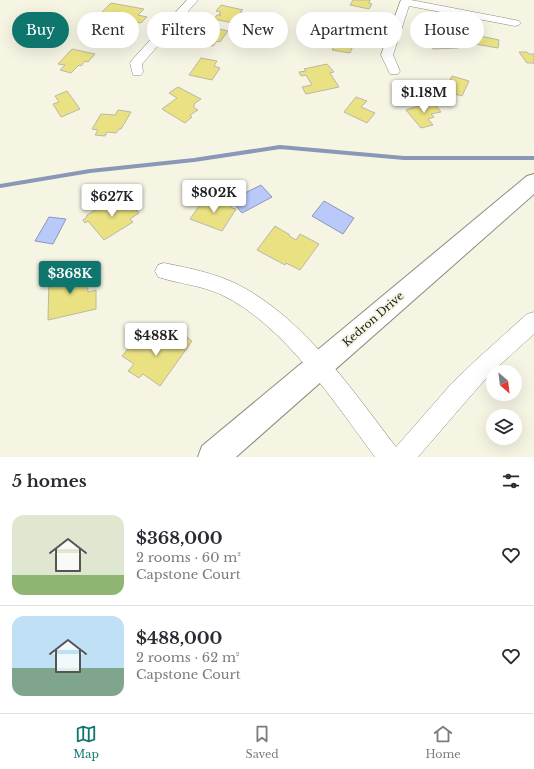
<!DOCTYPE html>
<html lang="en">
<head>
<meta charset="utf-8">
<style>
  :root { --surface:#fff; --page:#f2f2f3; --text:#2b2b33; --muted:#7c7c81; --line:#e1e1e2; --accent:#0f766e }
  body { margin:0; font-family:"Libre Baskerville",serif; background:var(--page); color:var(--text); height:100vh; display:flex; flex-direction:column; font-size:15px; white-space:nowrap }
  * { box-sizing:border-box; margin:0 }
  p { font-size:13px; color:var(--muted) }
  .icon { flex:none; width:22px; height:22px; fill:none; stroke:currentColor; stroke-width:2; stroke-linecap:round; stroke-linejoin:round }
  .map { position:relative; height:457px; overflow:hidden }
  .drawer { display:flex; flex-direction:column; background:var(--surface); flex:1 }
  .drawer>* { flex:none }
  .banner { position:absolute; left:12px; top:12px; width:510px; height:36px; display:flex; gap:8px }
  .needle { width:26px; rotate:152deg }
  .tools { position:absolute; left:486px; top:365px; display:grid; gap:8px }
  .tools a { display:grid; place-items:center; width:36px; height:36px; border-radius:50%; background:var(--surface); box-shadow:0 4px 16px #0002; font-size:20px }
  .price { position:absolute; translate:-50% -34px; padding:0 9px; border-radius:4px; background:#fff; color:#222; font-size:13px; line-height:26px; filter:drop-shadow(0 1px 2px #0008) }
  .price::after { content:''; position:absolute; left:50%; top:24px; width:12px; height:9px; margin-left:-6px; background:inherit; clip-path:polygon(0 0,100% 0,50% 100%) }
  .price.current { background:var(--accent); color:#fff }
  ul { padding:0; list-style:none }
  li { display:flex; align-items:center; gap:12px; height:100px; padding:0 12px }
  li+li { border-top:1px solid var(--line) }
  li span { display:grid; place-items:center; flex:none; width:112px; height:80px; border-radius:12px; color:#555 }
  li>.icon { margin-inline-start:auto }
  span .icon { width:48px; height:48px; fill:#fffc; stroke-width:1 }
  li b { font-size:17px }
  h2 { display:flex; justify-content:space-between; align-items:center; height:48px; padding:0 12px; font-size:17px }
  .chip { padding:0 14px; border-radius:18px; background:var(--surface); box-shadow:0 4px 16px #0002; font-size:14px; line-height:36px }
  .chip.current { background:var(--accent); color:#fff }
  .menu { display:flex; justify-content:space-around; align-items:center; height:56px; border-top:1px solid var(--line); background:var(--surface); font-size:11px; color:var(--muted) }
  .menu a { display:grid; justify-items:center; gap:2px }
  .menu .current { color:var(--accent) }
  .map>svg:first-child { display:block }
</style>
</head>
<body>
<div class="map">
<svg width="534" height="457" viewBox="0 0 534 457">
  <rect width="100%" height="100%" fill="#f6f5e4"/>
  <!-- water -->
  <path fill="#b9c9fa" stroke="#8b97b7" d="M 261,185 L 272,197 L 242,213 L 231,200 Z
    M 324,201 L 354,218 L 343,234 L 312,216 Z
    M 49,217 L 66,219 L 53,244 L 35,241 Z"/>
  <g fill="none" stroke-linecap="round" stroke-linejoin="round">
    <!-- stream -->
    <path stroke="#8b97b7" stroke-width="4" d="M 0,186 L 90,171 L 194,160 L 280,147 L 404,158 L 534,158"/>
  </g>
  <!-- building -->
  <path fill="#eae282" stroke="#b9b8a8" d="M 353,0 L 370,0 L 369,3 L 372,4 L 369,9 L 350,5 Z
    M 111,3 L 144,9 L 138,15 L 147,17 L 141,23 L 98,16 Z
    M 221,5 L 243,10 L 240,12 L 247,14 L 237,24 L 214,19 L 217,15 L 221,15 L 219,14 L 221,12 L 216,11 Z
    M 346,14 L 362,17 L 359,23 L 356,23 L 352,30 L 339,28 L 338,29 L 332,28 L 338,17 L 344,18 Z
    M 210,27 L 228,31 L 220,42 L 217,41 L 213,46 L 202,44 L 206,38 L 202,37 Z
    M 115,28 L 127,31 L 122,37 L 125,38 L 120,42 L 98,38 L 106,30 L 111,32 Z
    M 449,28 L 455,38 L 452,38 L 458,48 L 433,49 L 427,41 L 430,41 L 426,34 L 441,34 L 438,29 Z
    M 335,34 L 353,38 L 350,45 L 353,46 L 350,53 L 332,50 L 338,38 L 333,37 Z
    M 471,34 L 499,40 L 498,48 L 469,43 Z
    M 72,49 L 95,54 L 88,62 L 85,61 L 81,66 L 79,65 L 71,73 L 60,70 L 65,65 L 58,64 Z
    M 519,52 L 527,52 L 529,54 L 534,54 L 534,64 L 533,63 L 527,63 Z
    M 201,58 L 217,61 L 214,66 L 220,68 L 212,80 L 189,75 Z
    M 327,64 L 334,72 L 330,73 L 339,87 L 306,94 L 302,87 L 312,85 L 306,75 L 301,76 L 299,72 L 306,71 L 304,69 Z
    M 452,76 L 469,81 L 462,96 L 445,91 Z
    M 178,87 L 201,99 L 194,104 L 194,108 L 198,110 L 190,115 L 192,117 L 185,123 L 162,109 L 177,98 L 169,93 Z
    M 67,91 L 80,109 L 61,117 L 53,104 L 59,102 L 55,96 Z
    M 356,97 L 367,101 L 361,107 L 375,113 L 367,123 L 344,112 Z
    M 433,102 L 441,112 L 431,114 L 434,117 L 428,119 L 433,125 L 421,128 L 406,110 Z
    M 118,110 L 131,112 L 121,129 L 119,129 L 116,133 L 107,132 L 105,136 L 95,135 L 98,130 L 92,129 L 101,114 L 115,115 Z
    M 126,199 L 139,213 L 130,219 L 133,222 L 104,240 L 88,221 L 85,223 L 83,220 L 86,218 L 87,215 L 113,200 L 117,205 Z
    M 204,199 L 211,202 L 213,199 L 223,203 L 223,201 L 229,204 L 232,208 L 236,209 L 222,231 L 190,219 Z
    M 275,226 L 290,235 L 289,236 L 296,240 L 300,234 L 319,244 L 300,270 L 286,263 L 285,265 L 257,250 Z
    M 87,270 L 88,292 L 96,290 L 96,309 L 48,320 L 49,278 Z
    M 177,330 L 192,341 L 160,386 L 143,374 L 139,378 L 128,371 L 134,364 L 122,356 L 141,334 L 155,344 L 159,339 L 167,344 Z"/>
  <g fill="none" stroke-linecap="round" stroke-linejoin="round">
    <!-- minor casing -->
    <g stroke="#8d8c7d" stroke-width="1">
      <path id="minor" d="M 187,0 L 198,0 L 142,64 L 143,72 L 141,75 L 133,75 L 130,63 L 132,60 Z
        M 401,0 L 411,0 L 515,20 L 519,21 L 521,23 L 519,25 L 515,26 L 409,6 L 393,55 L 400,71 L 398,74 L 390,74 L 381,55 Z
        M 164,263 C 189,268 214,273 237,284 C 304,318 352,390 396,447 L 452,383 L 476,360 L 527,314 L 534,312 L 534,334 L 490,374 L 468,399 L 418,457 L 375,457 C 334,402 284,325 222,295 C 201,285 179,284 158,277 L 155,271 L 158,265 Z"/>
    </g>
    <!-- tertiary casing -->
    <g stroke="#8d8c7d" stroke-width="2">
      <path id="tertiary" d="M 534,174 L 534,194 L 236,457 L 198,457 L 202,446 L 527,176 Z"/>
    </g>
    <!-- minor -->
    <use href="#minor" fill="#fff" fill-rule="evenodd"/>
    <!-- tertiary -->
    <use href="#tertiary" fill="#fff" fill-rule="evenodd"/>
  </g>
  <g text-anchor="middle" stroke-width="4" stroke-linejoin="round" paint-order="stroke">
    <!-- street labels -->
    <g font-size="11" fill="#21211b" stroke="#f6f5e4">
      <text transform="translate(373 319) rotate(-41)" y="4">Kedron Drive</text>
    </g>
  </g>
</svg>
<div class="tools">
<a><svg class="needle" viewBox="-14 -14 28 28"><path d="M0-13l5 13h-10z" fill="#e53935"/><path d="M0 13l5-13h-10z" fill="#7c7c81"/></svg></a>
<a><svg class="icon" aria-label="layers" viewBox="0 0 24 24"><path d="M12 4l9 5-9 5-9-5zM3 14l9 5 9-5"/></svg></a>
</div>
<b class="price" style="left:424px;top:114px">$1.18M</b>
<b class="price" style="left:214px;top:214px">$802K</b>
<b class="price" style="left:112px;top:218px">$627K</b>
<b class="price current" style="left:70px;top:295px">$368K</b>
<b class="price" style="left:156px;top:357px">$488K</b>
<div class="banner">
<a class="chip current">Buy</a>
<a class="chip">Rent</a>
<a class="chip">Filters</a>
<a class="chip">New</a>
<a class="chip">Apartment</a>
<a class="chip">House</a>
</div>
</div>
<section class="drawer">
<h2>5 homes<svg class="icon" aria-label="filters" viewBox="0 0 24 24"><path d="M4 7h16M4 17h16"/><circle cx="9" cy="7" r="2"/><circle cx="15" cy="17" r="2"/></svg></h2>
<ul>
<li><span style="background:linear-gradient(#dfe7d0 75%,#8fb573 0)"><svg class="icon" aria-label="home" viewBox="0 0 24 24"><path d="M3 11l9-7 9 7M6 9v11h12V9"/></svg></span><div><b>$368,000</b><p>2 rooms · 60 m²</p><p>Capstone Court</p></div><svg class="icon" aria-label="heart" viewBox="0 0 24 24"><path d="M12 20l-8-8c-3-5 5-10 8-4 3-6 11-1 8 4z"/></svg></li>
<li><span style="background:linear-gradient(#bfe0f5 65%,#7fa58c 0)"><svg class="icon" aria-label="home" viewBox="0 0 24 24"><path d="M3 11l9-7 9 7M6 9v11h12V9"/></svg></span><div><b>$488,000</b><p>2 rooms · 62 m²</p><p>Capstone Court</p></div><svg class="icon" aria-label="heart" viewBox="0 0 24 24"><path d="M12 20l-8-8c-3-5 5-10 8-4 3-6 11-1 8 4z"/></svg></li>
</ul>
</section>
<nav class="menu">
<a class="current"><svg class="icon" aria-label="map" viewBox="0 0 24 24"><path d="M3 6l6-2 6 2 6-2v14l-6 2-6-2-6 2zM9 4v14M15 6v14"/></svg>Map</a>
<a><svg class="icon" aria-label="saved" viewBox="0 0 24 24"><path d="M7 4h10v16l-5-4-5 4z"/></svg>Saved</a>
<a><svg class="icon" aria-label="home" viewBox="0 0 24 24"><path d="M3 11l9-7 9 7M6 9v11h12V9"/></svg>Home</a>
</nav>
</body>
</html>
